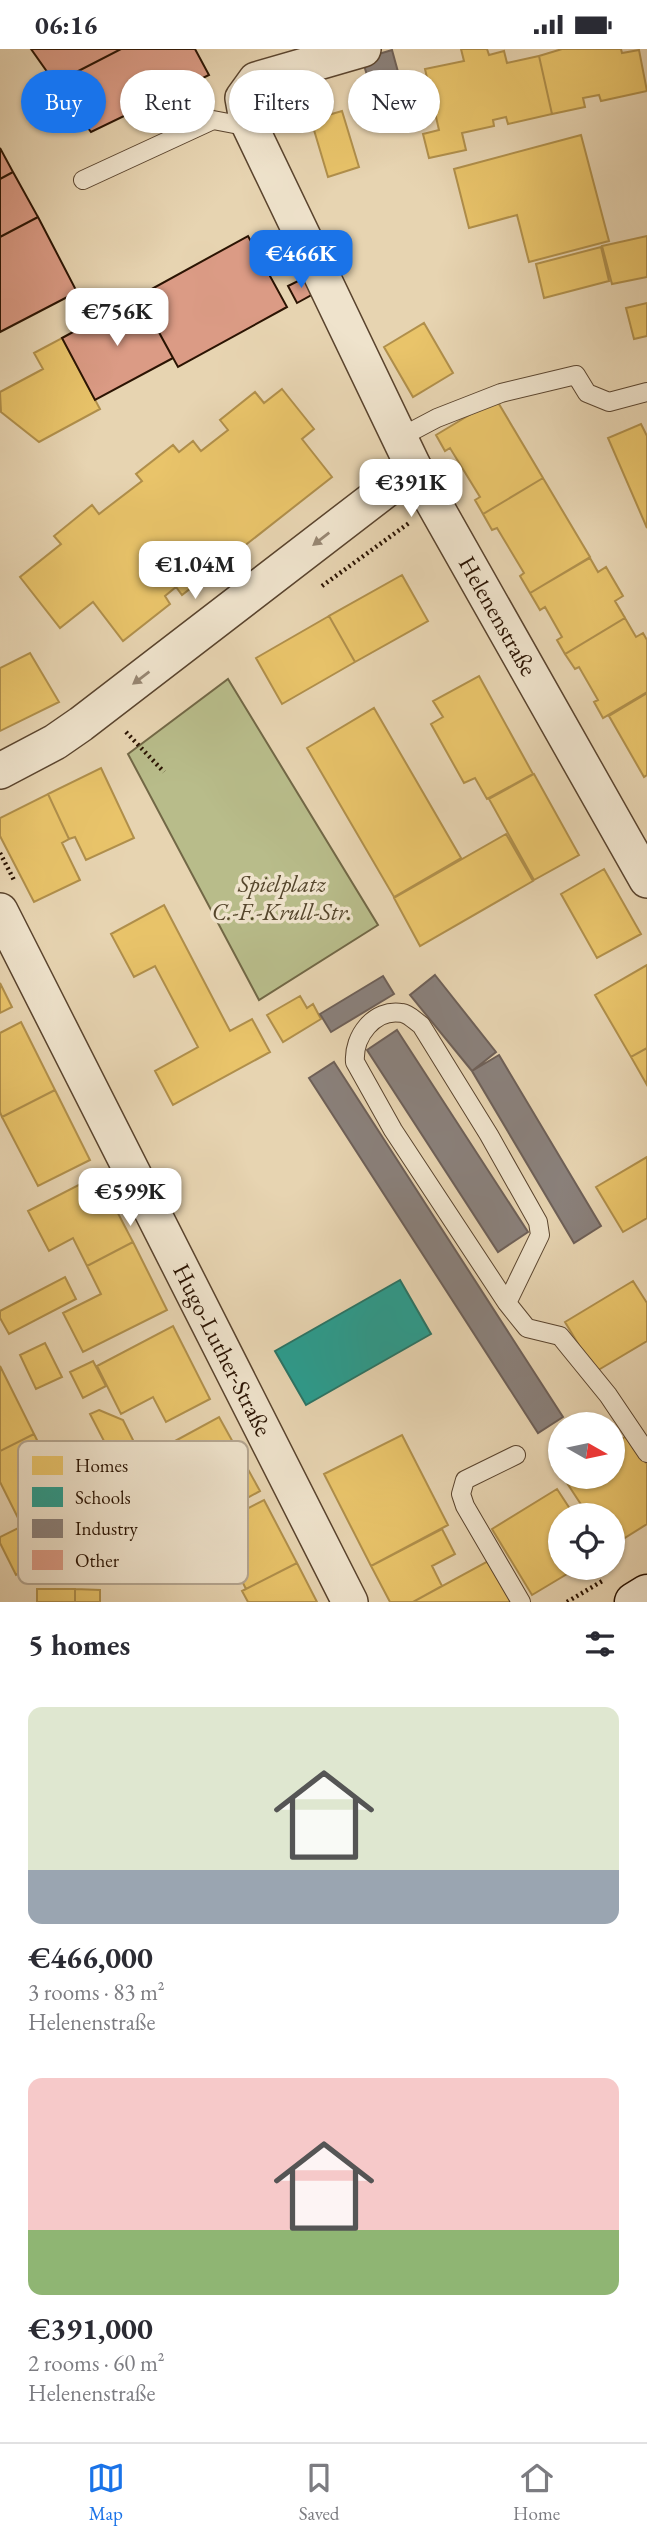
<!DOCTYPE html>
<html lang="en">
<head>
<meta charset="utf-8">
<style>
  :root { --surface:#fff; --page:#f2f2f3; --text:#2b2b33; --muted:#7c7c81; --line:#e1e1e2; --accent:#1a73e8 }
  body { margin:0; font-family:"EB Garamond",serif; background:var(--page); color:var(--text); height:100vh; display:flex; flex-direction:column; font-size:26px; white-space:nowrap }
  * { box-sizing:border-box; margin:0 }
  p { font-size:23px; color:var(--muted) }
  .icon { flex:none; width:38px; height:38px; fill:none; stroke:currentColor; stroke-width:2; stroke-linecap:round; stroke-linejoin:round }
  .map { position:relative; height:1553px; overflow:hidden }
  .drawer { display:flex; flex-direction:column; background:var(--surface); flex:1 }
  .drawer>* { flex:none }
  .banner { position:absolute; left:21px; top:21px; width:606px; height:63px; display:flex; gap:14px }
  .needle { width:46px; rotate:99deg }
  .controls { position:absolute; left:548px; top:1363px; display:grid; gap:14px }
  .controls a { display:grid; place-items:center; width:77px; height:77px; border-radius:50%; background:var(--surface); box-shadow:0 2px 5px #0004; font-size:35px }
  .price { position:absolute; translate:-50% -60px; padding:0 16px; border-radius:14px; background:#fff; color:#222; font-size:23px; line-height:46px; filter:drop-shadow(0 2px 4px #0008) }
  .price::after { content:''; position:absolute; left:50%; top:42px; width:21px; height:16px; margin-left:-10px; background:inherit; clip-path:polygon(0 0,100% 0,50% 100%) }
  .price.on { background:var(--accent); color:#fff }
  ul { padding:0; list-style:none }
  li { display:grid; align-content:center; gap:14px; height:371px; padding:0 28px }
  li span { display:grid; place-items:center; height:217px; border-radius:14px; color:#555 }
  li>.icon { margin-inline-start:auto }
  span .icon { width:126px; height:126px; fill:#fffc; stroke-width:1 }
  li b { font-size:30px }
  h2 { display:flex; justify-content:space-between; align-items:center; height:84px; padding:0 28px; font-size:30px }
  .pill { padding:0 24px; border-radius:32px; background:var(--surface); box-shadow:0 2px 5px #0004; font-size:24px; line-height:63px }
  .pill.on { background:var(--accent); color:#fff }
  .status { display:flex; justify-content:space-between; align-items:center; height:49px; padding:0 35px; background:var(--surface); direction:ltr }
  .status svg { height:19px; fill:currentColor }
  .menu { display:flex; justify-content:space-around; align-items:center; height:98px; border-top:2px solid var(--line); background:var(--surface); font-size:19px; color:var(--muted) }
  .menu a { display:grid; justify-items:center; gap:4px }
  .menu .on { color:var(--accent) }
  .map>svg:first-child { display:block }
</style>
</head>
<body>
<div class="status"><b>06:16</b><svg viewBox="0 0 49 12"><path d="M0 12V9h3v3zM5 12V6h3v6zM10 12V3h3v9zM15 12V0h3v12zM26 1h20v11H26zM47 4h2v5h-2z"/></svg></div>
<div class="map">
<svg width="647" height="1553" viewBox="0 0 647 1553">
  <rect width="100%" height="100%" fill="#e7d4b1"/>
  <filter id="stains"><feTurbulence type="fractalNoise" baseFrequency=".00286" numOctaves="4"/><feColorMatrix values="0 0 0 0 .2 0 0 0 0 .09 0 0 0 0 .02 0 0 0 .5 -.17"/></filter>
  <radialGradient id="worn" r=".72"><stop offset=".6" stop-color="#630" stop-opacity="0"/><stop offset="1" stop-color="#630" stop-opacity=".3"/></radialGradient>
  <!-- green -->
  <path fill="#b8bc8a" stroke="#726846" stroke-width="2" d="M 228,630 L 378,876 L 259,951 L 128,705 Z"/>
  <!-- homes -->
  <path fill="#e9c46a" stroke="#b08f4b" stroke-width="2" d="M 461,0 L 487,0 L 489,6 L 504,2 L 507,14 L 539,7 L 552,65 L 508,75 L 506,68 L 493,71 L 494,77 L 462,84 L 466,101 L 429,109 L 423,85 L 439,81 L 425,20 L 464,12 Z
    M 562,0 L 621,0 L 622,4 L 639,1 L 647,42 L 601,52 L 599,46 L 583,49 L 585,58 L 552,65 L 539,7 Z
    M 342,62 L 359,118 L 328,128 L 311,71 Z
    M 581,86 L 609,192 L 529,213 L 517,166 L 469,179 L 454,120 Z
    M 647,187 L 647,228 L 612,235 L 602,197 Z
    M 601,198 L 609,232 L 544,249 L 536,215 Z
    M 647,254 L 647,287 L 634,290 L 626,259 Z
    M 424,274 L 453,324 L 413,348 L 384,298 Z
    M 62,289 L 100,360 L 39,393 L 1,363 L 0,343 L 43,320 L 34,304 Z
    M 282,340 L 314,380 L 302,390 L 332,428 L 182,546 L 176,538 L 165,547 L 170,555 L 123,592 L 93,553 L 60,579 L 20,528 L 61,495 L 54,487 L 92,456 L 99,465 L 142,432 L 136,425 L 173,396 L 179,403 L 193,392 L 201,402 L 228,381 L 220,371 L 255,343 L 264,354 Z
    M 496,350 L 543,429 L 483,465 L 475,451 L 480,448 L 450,399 L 445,402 L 436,386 Z
    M 641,375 L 647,387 L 647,479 L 608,389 Z
    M 543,429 L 590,508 L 530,544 L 520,527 L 524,524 L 497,479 L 492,481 L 483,465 Z
    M 590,509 L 598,523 L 606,518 L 623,547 L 615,552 L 625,569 L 565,605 L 557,591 L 562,588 L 545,558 L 540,561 L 530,544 Z
    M 402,526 L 428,572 L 355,613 L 329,567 Z
    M 329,567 L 355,613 L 282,655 L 256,609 Z
    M 625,569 L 636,588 L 643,584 L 647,591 L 647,643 L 603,669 L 594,653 L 598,651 L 579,618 L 575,620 L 565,605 Z
    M 30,604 L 59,653 L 0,682 L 0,619 Z
    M 479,627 L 533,725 L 487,750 L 475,729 L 464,734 L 431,675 L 443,668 L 433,652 Z
    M 647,644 L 647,726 L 644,728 L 609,667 Z
    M 374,659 L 461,809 L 394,848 L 307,699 Z
    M 101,719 L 134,789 L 86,811 L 75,788 L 69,790 L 48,745 Z
    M 534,725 L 579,806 L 534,831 L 489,750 Z
    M 48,745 L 69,790 L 62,794 L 80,831 L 34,853 L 0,787 L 0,769 Z
    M 506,785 L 533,832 L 420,897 L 394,849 Z
    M 604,820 L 641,885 L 597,909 L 561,845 Z
    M 164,856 L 230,982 L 252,970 L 270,1003 L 173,1056 L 155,1022 L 198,998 L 155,917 L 134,928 L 111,885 Z
    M 647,916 L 647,999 L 631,1008 L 595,946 Z
    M 0,934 L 12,958 L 0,964 Z
    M 300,947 L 307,959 L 313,955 L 321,970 L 283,993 L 267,966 Z
    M 21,973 L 55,1041 L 2,1068 L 0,1063 L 0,984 Z
    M 647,999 L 647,1036 L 631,1008 Z
    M 55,1041 L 90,1111 L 38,1137 L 2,1068 Z
    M 647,1108 L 647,1169 L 623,1183 L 596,1138 Z
    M 98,1126 L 133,1193 L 87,1217 L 73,1189 L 49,1202 L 28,1162 Z
    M 133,1193 L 167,1261 L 83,1303 L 63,1264 L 101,1245 L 87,1217 Z
    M 65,1228 L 76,1250 L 9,1285 L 0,1269 L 0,1262 Z
    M 633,1232 L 647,1254 L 647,1292 L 595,1323 L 565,1273 Z
    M 173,1277 L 210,1350 L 166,1373 L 153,1348 L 121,1365 L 97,1317 Z
    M 45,1294 L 62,1328 L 36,1340 L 20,1306 Z
    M 93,1312 L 106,1337 L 83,1349 L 70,1323 Z
    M 0,1317 L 34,1385 L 0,1402 Z
    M 99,1361 L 123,1371 L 143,1411 L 120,1423 L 90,1365 Z
    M 219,1368 L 260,1442 L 182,1485 L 155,1435 L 188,1417 L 175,1392 Z
    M 34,1385 L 67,1452 L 21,1475 L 0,1433 L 0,1402 Z
    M 402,1386 L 448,1476 L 371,1517 L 324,1425 Z
    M 628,1386 L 647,1415 L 647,1475 L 612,1497 L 612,1466 L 588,1466 L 563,1428 L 612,1428 L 612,1396 Z
    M 557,1440 L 574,1466 L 560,1466 L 560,1519 L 577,1519 L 532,1546 L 492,1480 Z
    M 264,1451 L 297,1514 L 246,1540 L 241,1530 L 237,1532 L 215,1489 L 219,1487 L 214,1477 Z
    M 57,1460 L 75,1497 L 16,1526 L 0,1494 L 0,1488 Z
    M 442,1480 L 455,1505 L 432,1517 L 442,1537 L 413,1553 L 390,1553 L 371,1517 Z
    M 490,1511 L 513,1553 L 413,1553 Z
    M 297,1514 L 317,1553 L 248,1553 L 242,1542 Z
    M 37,1540 L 75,1540 L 75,1553 L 37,1553 Z
    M 75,1540 L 100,1541 L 100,1553 L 75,1553 Z"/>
  <!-- schools -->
  <path fill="#2a9d8f" stroke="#2a7465" stroke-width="2" d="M 400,1231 L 431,1285 L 306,1356 L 275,1302 Z"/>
  <!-- industry -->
  <path fill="#8a817c" stroke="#6e6058" stroke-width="2" d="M 392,1 L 400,30 L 371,39 L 362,10 Z
    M 435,926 L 496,1003 L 472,1022 L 410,946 Z
    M 383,927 L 394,945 L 331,983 L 320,965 Z
    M 397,981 L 528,1183 L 498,1203 L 367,1001 Z
    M 499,1006 L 601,1177 L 574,1194 L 472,1022 Z
    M 334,1013 L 563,1368 L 538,1384 L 309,1029 Z"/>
  <!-- building -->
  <path fill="#db9b85" stroke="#2b1403" stroke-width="2" d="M 31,0 L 121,0 L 55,34 Z
    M 121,0 L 195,0 L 209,26 L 91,83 L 55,34 Z
    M 0,99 L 13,123 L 0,130 Z
    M 13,123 L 38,168 L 0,188 L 0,130 Z
    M 38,168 L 77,243 L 0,283 L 0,188 Z
    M 248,187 L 287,258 L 178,318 L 139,247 Z
    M 306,228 L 315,244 L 297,254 L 288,237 Z
    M 139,247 L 173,309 L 95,351 L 62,289 Z"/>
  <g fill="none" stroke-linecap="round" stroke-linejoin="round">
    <!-- lane casing -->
    <g stroke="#5a442e" stroke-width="20">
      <path id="lane" d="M 83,131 L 213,71 L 234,75 L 247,71
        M 399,389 L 437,369 L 501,344 L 576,326 L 587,344 L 609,353 L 647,343
        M 507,1254 L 540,1186 L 538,1173 L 489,1086 L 421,976 C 415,972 409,965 402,964 C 374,959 353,988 355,1013 L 393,1081 L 507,1254 L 527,1279 L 560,1287 L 608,1346 L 647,1404
        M 516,1406 L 465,1431 L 461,1445 L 465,1457 L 521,1553"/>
    </g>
    <!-- street casing -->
    <g stroke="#5a442e" stroke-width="38">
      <g id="street">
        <path id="s1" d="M 363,0 L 256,31 L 243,49 L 247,71 L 414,419 L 647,831"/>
        <path d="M 0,722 L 55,693 L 81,675 L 414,419"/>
        <path id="s2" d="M 0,862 L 350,1553"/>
      </g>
    </g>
    <!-- secondary casing -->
    <g stroke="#2b1403" stroke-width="41">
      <path id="secondary" d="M 634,1553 L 647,1545"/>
    </g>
    <!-- path -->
    <path stroke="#2b1403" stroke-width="4.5" stroke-dasharray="2 3.5" stroke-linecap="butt" d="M 322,537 L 409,474
      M 126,683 L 164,723
      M 0,804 L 14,831
      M 567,1553 L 604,1531"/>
    <!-- lane -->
    <use href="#lane" stroke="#efe3cc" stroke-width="18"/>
    <!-- street -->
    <use href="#street" stroke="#efe3cc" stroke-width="35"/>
    <!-- secondary -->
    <use href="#secondary" stroke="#efe3cc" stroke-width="38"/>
  </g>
  <!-- one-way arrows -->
  <defs><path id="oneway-solid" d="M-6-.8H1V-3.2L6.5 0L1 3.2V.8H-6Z" transform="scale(1.75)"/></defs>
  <g fill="#978672">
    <use href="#oneway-solid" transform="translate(321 490) rotate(142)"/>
    <use href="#oneway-solid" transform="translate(141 629) rotate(143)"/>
  </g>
  <g text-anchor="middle" stroke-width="7" stroke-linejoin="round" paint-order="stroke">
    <!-- street labels -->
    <g font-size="24" fill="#2b1403" stroke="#efe3cc">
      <text dy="8" stroke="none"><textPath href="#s1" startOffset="712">Helenenstraße</textPath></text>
      <text dy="8" stroke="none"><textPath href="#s2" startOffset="492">Hugo-Luther-Straße</textPath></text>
    </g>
    <!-- park labels -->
    <g font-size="24" font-style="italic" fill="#55462c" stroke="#efe3cc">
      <text x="282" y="843">Spielplatz<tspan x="282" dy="28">C.-F.-Krull-Str.</tspan></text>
    </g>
  </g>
  <!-- legend -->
  <rect x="18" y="1392" width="230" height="143" rx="10" fill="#efe3cc" stroke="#b4a590" stroke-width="2"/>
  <rect x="32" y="1407" width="31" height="19" fill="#e9c46a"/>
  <rect x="32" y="1438" width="31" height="20" fill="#2a9d8f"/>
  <rect x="32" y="1470" width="31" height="19" fill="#8a817c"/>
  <rect x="32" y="1501" width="31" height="20" fill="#db9b85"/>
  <g font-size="19" fill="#2b1403">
    <text x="75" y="1423">Homes</text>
    <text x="75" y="1455">Schools</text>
    <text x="75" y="1486">Industry</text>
    <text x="75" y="1518">Other</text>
  </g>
  <rect width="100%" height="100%" filter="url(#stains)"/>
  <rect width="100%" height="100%" fill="url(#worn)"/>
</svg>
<div class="controls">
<a><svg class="needle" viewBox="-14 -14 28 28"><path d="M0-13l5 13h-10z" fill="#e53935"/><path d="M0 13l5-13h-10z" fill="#7c7c81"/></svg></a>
<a><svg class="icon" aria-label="locate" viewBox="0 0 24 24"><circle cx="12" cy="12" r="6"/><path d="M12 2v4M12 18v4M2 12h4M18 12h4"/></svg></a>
</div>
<b class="price on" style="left:301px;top:241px">€466K</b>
<b class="price" style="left:117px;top:299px">€756K</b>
<b class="price" style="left:411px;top:470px">€391K</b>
<b class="price" style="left:195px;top:552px">€1.04M</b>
<b class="price" style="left:130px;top:1179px">€599K</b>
<div class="banner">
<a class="pill on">Buy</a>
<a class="pill">Rent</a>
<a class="pill">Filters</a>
<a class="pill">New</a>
</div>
</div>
<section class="drawer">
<h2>5 homes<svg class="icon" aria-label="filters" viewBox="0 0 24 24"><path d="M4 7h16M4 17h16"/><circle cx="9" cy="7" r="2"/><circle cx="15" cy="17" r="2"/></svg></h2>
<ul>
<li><span style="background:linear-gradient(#dfe7d0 75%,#9aa5b1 0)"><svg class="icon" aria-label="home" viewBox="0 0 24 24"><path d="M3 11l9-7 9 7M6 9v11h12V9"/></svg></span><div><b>€466,000</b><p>3 rooms · 83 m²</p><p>Helenenstraße</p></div></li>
<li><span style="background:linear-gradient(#f6c9c9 70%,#8fb573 0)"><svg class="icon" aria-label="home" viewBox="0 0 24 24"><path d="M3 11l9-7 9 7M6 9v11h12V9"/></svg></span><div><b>€391,000</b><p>2 rooms · 60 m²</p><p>Helenenstraße</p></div></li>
</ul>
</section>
<nav class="menu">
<a class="on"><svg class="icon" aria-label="map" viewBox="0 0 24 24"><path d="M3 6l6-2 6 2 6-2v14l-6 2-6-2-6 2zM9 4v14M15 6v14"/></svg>Map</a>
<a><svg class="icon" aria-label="saved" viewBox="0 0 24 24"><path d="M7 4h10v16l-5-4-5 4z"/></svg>Saved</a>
<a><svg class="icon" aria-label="home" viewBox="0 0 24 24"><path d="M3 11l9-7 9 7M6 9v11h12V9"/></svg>Home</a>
</nav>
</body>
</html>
